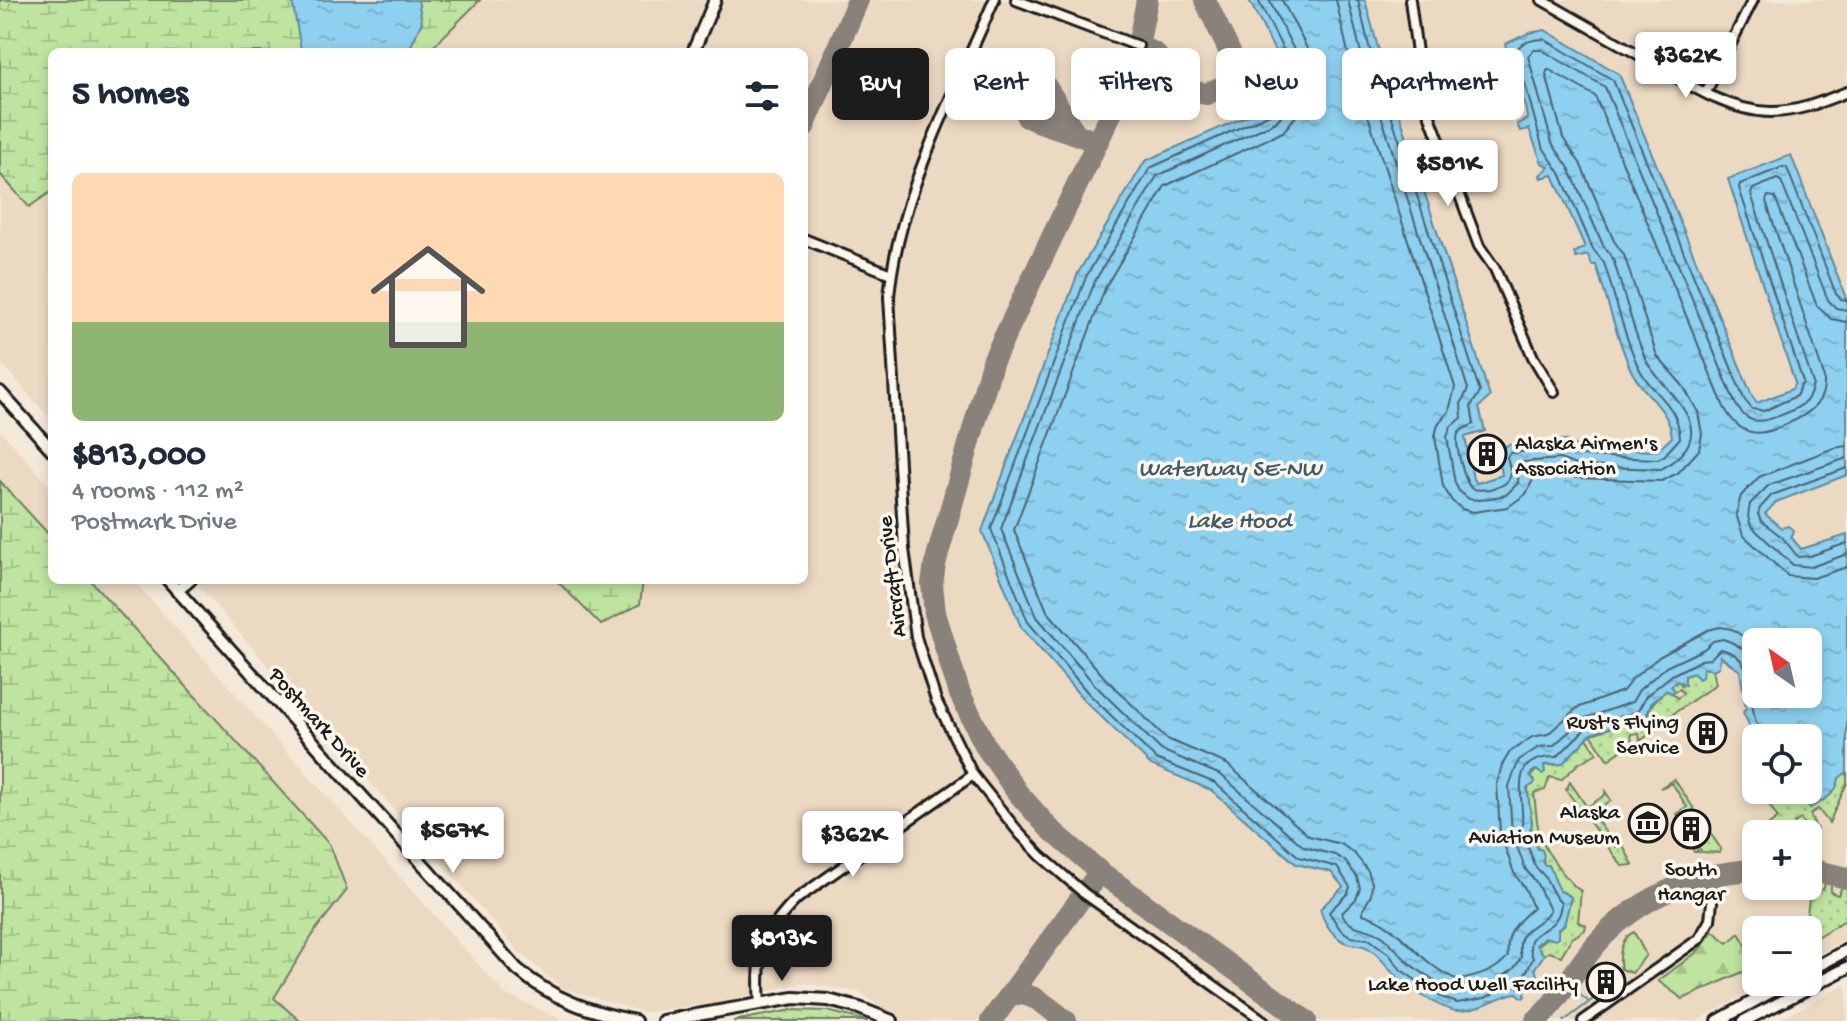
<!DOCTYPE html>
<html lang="en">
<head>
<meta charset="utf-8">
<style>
  :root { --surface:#fff; --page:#f2f2f3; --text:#1f2937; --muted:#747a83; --accent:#1c1c1c }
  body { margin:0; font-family:"Gochi Hand",sans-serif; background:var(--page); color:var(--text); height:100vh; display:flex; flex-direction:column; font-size:30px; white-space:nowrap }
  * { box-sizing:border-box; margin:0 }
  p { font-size:26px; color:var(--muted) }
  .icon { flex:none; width:44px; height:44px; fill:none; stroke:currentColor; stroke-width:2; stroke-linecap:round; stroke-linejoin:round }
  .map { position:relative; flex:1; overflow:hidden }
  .details { position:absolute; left:48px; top:48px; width:760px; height:536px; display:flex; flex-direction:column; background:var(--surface); border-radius:12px; box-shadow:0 4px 12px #0003 }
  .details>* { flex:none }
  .guide { position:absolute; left:832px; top:48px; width:760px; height:72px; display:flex; gap:16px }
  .needle { width:52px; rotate:326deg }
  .fabs { position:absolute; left:1742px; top:628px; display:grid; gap:16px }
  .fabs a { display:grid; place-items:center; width:80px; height:80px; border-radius:12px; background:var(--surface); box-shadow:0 4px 12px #0003; font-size:40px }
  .price { position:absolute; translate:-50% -68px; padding:0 18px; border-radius:8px; background:#fff; color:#222; font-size:26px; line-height:52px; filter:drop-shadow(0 2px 4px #0008) }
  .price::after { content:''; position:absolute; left:50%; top:48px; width:24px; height:18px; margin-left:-12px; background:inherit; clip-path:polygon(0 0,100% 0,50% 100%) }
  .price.on { background:var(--accent); color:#fff }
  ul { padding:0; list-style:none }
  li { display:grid; align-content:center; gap:16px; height:424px; padding:0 24px }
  li span { display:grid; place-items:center; height:248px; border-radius:12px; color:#555 }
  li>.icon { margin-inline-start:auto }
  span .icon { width:144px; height:144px; fill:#fffc; stroke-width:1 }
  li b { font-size:34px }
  h2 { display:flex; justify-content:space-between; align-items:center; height:96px; padding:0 24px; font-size:34px }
  .pill { padding:0 28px; border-radius:12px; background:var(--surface); box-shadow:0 4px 12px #0003; font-size:28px; line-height:72px }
  .pill.on { background:var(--accent); color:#fff }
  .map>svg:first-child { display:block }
</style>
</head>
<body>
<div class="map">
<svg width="1847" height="1021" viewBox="0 0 1847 1021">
  <defs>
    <pattern id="grass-dots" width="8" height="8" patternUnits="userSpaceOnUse" patternTransform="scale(2)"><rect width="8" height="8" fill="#bee49f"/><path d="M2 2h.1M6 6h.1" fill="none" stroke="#a3c388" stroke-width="1.8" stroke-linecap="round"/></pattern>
    <pattern id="forest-firs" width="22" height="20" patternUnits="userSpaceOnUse" patternTransform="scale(2)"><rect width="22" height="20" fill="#bee49f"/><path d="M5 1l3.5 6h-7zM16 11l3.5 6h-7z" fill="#a3c388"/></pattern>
    <pattern id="wetland-marsh" width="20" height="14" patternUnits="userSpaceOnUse" patternTransform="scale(2)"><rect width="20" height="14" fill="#bee49f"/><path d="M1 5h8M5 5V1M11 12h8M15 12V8" fill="none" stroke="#a3c388"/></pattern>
    <pattern id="water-ripples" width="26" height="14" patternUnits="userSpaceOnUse" patternTransform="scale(2)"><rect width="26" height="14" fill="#8ed0ef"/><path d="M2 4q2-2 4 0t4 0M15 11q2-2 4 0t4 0" fill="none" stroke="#7ab2cc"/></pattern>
  </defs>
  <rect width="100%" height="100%" fill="#f4e9d9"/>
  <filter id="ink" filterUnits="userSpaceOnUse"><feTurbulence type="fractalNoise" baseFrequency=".0125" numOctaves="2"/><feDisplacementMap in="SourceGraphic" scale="16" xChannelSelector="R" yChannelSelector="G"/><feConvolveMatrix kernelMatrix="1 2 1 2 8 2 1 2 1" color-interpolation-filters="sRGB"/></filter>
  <g filter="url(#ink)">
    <!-- built -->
    <path fill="#ecd9c2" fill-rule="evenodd" d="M 0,0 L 1847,0 L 1847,939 L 1808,960 L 1808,930 L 1756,930 L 1756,982 L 1768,982 L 1697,1021 L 902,1021 L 859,992 L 804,983 L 717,1003 L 643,1012 L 562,988 L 520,953 L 193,580 L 804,580 L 804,52 L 52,52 L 52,421 L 0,362 ZM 1756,642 L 1808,642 L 1808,694 L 1756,694 ZM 1756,738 L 1808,738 L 1808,790 L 1756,790 ZM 1756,834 L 1808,834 L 1808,886 L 1756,886 Z
      M 0,430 L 52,488 L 52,580 L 133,580 L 505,994 L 566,1021 L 0,1021 Z
      M 1847,984 L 1847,1021 L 1776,1021 Z"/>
    <!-- grass -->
    <path fill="url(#grass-dots)" stroke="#6d805e" stroke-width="2" d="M 1706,667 L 1713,670 L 1716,684 L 1663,721 L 1658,728 L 1640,741 L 1639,733 L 1631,734 L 1632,743 L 1608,760 L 1591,734 L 1639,719 L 1647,727 C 1646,708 1653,701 1668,689 L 1677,698 L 1683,694 L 1680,689 L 1675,691 L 1671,686 L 1678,680 L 1682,686 L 1685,676 Z
      M 1587,738 L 1597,753 L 1578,764 L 1561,780 L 1550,777 L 1545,790 L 1534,793 C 1536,807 1536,825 1541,839 C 1546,852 1570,885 1581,891 L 1578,922 L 1586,925 L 1585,930 L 1571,939 L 1561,956 L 1549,952 L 1544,955 L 1536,946 L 1564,925 L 1571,897 L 1559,890 L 1549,866 L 1544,865 L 1542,850 L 1538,849 L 1530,830 L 1532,824 C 1530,803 1520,776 1543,766 C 1548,764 1555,766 1561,764 Z
      M 1847,772 L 1847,783 L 1829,823 L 1818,809 L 1810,814 L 1817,830 L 1810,834 L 1801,819 L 1794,823 L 1799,834 L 1788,834 L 1785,828 L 1778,834 L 1756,834 L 1756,857 L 1751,859 L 1752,851 L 1746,843 L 1778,818 L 1759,790 L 1808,790 L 1808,777 L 1817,789 Z
      M 1674,779 L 1721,849 L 1720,853 L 1702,852 L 1697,845 L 1695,847 L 1699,852 L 1694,852 L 1691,846 L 1706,836 L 1691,812 L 1680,819 L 1677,814 L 1687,807 L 1672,783 L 1660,788 Z
      M 1570,782 L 1587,807 L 1605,795 L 1605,791 L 1611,800 L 1593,815 L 1616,847 L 1623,846 L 1633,865 L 1622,866 L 1566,790 Z
      M 1826,880 L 1832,882 L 1830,892 L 1838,895 L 1843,885 L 1847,886 L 1847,919 L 1808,942 L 1812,927 L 1806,920 L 1811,887 L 1823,890 Z
      M 792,1010 L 827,1011 L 868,1021 L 733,1021 Z"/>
    <!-- forest -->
    <path fill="url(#forest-firs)" stroke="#6d805e" stroke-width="2" d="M 1713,931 L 1728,943 L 1739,933 L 1751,954 L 1756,956 L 1756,966 L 1683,999 L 1658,981 L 1697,952 Z
      M 1634,932 L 1646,955 L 1632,973 L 1621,969 C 1618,956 1621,937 1634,932 Z"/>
    <!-- wetland -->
    <path fill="url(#wetland-marsh)" stroke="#6d805e" stroke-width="2" d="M 0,0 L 480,0 L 428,52 L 52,52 L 52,191 L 29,207 L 0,174 Z
      M 0,481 L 52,538 L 52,580 L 90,580 L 330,845 L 347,890 L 317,928 L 274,998 L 300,1021 L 0,1021 Z
      M 556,580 L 643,580 L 640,604 L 601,625 Z"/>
    <!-- water -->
    <path fill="url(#water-ripples)" stroke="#60889b" stroke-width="2" fill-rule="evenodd" d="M 292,0 L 418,0 L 422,22 L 408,52 L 306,52 L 301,49 Z
      M 1249,0 L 1365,0 L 1377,44 L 1490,397 L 1479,407 L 1485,431 L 1465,437 L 1473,479 L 1477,483 L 1502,475 L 1498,452 L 1507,445 L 1565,440 L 1579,448 L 1657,451 L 1672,437 C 1669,406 1641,394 1630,368 C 1616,335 1607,299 1596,265 L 1592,265 L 1588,255 L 1576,258 L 1574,253 L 1585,247 L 1553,175 L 1541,178 L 1540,175 L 1549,167 L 1542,163 L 1529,129 L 1520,131 L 1517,124 L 1527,119 L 1526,110 L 1505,44 L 1529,33 L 1545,30 L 1619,74 L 1752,396 L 1757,403 L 1792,389 L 1795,383 L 1728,179 L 1791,155 L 1847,301 L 1847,475 L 1776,502 L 1765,514 L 1781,528 L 1788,526 L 1793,530 L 1791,537 L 1801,549 L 1847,535 L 1847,772 L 1839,778 C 1837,795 1823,800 1810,808 L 1803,799 L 1817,789 L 1808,777 L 1808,738 L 1756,740 L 1743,712 L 1746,708 L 1740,671 L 1720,656 L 1719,667 L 1713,670 L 1703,668 L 1702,677 L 1699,679 L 1693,673 L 1685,676 L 1685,685 L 1677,681 L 1671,686 L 1675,691 L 1671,693 L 1667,690 L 1652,702 L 1647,714 L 1653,724 L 1648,728 L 1638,719 L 1591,734 L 1562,764 L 1544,765 L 1545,772 L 1542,774 L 1536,770 L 1532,772 L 1530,776 L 1535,781 L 1534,784 L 1527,788 L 1532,824 L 1530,830 L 1538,849 L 1542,850 L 1544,856 L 1542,861 L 1544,865 L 1549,865 L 1559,890 L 1571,897 L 1564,925 L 1558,929 L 1558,938 L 1555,940 L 1545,937 L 1536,945 L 1544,955 L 1535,968 L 1537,975 L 1532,981 L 1526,982 L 1525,996 L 1523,998 L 1517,993 C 1497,995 1482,1011 1458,1011 C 1443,1011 1405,986 1394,974 C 1385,965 1380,955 1368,948 C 1356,941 1350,950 1335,935 C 1327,928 1323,919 1320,909 L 1343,887 L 1331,872 L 1296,864 L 1211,790 L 1151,765 L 1083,699 L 1021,627 L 982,531 L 1078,273 L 1145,161 L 1267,107 L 1283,87 L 1282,65 ZM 1756,642 L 1808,642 L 1808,694 L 1756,694 Z"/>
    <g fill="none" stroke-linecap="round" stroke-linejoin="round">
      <!-- shore -->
      <path stroke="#4a6470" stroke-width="2" d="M 1258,0 L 1290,63 L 1290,90 L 1270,114 L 1150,168 L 1086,277 L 991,529 L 1028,622 L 1089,694 L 1156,759 L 1215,783 L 1299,857 L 1337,867 L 1350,887 L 1348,893 L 1329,912 L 1340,929 L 1351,937 L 1369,939 L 1389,954 L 1401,970 L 1441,997 L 1457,1003 L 1485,998 L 1506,987 L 1516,985 L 1527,971 L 1533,958 C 1519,924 1559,939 1561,903 C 1552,895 1551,887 1545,877 C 1542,872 1536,870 1534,863 C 1532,854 1526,845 1523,835 C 1521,827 1523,819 1522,811 C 1520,779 1516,757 1557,757 L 1587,727 L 1638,711 L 1646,696 L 1672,675 L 1701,660 L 1710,659 L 1720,649 C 1755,656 1748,688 1754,714 C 1755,721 1760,731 1764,738
        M 1269,0 L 1299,60 L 1299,94 L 1276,122 L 1157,176 L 1095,281 L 1001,529 L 1037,617 L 1096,686 L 1161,750 L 1221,775 L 1304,847 L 1335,855 L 1345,861 L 1357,877 L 1360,888 L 1356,899 L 1342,913 C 1349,931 1368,926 1382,936 C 1393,944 1398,953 1408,962 C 1413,967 1421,972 1428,976 C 1454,994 1466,997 1495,981 C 1507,974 1515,971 1521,957 C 1514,925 1538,930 1550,910 L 1536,882 L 1526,870 L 1512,834 L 1509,786 L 1519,760 L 1539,747 L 1553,746 L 1583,719 L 1632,702 L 1639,690 L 1666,667 L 1704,649 L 1713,641 L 1723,639 L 1731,642 L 1742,648 L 1756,663
        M 1282,0 L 1311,56 L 1313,86 L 1310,99 L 1283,132 L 1165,186 L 1106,286 L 1014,530 L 1047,611 L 1105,678 L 1167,739 L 1227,764 L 1309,836 L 1341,844 L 1354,853 L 1368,871 L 1372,883 L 1371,895 L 1363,910 L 1363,914 C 1403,925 1420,967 1459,980 C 1477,977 1497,971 1508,956 C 1505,933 1517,922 1533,908 L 1526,890 L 1514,873 L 1500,833 L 1497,784 L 1502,765 L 1510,752 L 1532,737 L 1548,734 L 1577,708 L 1623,691 L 1632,679 L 1659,657 L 1708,630 L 1720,627 L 1732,629 L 1756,645
        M 1336,0 L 1348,53 L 1455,387 L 1449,411 L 1438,424 L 1435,436 L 1443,486 L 1452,501 L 1462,509 L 1473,512 L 1508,507 L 1526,494 L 1536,473 L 1557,471 L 1577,478 L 1661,481 L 1678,473 L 1699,450 L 1702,434 L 1698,412 L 1683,386 L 1657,356 L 1624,255 L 1614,241 L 1580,163 L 1563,138 L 1546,74 L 1548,69 L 1595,96 L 1724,407 C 1740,437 1759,438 1787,424 C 1810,414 1829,401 1823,373 L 1766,201 L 1768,196 L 1775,197 L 1817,306 L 1831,319 L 1847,322
        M 1348,0 L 1360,49 L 1468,389 L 1461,404 L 1462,418 L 1451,426 L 1447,437 L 1455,483 L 1459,491 L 1469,499 L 1480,500 L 1506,495 L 1518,483 L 1519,465 L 1522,462 L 1560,459 L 1578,466 L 1661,469 C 1669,466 1674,460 1681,454 C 1714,421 1658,386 1646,360 C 1632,328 1624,292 1613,259 L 1603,245 L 1569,168 L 1552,143 L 1528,56 L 1534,50 L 1542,50 L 1605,87 L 1735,403 C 1739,410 1744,418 1752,420 C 1764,424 1798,410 1806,401 C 1810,396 1812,390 1813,383 L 1751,194 L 1753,189 L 1777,179 L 1781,181 L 1828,300 L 1836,308 L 1847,310
        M 1358,0 L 1369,46 L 1480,392 L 1471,406 L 1474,424 C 1469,427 1461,428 1458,434 C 1454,444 1465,483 1472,489 C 1482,491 1506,489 1510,477 C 1512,472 1508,462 1507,457 L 1510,453 L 1563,448 L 1579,456 L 1658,459 L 1664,456 L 1680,438 C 1678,401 1649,393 1637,364 C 1623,332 1615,296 1604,263 L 1593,249 L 1560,173 L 1542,146 L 1516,51 C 1520,42 1534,39 1544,39 L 1613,80 L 1744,399 L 1752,409 L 1764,411 L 1796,396 L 1803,382 L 1739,188 L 1740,184 L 1783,167 L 1787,168 L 1836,294 L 1841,299 L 1847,300
        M 1847,446 L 1834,448 L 1759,477 L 1741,496 L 1736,514 L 1743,535 L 1788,576 L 1813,578 L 1847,567
        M 1847,458 L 1769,485 L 1750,504 L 1748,516 L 1751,526 L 1793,565 L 1811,567 L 1847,554
        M 1847,468 L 1772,495 L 1760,508 L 1758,514 L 1761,521 L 1782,537 L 1798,557 L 1810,556 L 1847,543"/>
      <!-- stream -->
      <path stroke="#60889b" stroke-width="2" d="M 1580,995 L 1589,1002
        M 1564,1021 L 1604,991"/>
      <!-- taxiway -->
      <path stroke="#88827a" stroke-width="22" d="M 1147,0 L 1138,46 L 1128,78 L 992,363 L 935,564 L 932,584 L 935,613 L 951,666 L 960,694 L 986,747 L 1017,792 L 1049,828 L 1100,872 L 1306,1021
        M 1138,46 L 1154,53 L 1190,91 L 1206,94 L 1225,86 L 1236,78 L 1235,63 L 1205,0
        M 1041,79 L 1074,131
        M 1027,117 C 1051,127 1073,131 1097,143
        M 804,127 L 858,0
        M 1808,869 L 1847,878
        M 1010,995 C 1032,989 1049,1009 1066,1021
        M 991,1021 L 1100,872
        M 1536,1021 C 1558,1001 1571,976 1589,953 C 1628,902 1693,872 1756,870"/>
      <!-- minor casing -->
      <g stroke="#1c1c1c" stroke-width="14">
        <path id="minor" d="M 994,0 C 954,94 898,195 889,297 L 904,549 L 916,637 L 936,700 L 973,775 L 1020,834 L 1041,856 L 1085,894 L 1264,1021
          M 1016,0 L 1138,46
          M 1410,0 L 1423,98 L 1479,246 L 1495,269 L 1533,357 L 1554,392
          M 1542,0 C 1575,19 1609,38 1643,57 C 1682,80 1724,111 1771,112 C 1798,112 1822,102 1847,92
          M 1706,92 L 1753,0
          M 804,239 L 891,274
          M 760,1004 C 756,955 762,933 798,898 L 973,775
          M 1583,1021 L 1699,939 L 1710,920 L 1713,893"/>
      </g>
      <!-- tertiary casing -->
      <g stroke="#1c1c1c" stroke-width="16">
        <path id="tertiary" d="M 693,52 L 715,0
          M 0,392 L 52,450
          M 168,580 L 517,969 C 552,999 590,1012 635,1021
          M 177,591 L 190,580
          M 1808,971 L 1847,950
          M 663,1021 L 794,998 L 828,1000 L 859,1008 L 892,1021
          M 1718,1021 L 1789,982
          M 1744,1021 L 1847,968"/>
      </g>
      <!-- minor -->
      <use href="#minor" stroke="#fbf7ec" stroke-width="8"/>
      <!-- tertiary -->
      <use href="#tertiary" stroke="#fbf7ec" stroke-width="10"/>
    </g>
  </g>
  <!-- icons -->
  <defs>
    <g id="building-ring" transform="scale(2)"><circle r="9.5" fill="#fbf7ec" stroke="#1c1c1c" stroke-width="1.5"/><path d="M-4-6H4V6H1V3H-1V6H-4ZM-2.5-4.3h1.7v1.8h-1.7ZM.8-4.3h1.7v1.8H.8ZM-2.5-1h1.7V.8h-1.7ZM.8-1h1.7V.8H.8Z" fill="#1c1c1c"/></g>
    <g id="museum-ring" transform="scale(2)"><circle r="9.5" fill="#fbf7ec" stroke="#1c1c1c" stroke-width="1.5"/><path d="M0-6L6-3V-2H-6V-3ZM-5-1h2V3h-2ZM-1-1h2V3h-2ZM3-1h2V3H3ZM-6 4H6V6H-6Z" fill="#1c1c1c"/></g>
  </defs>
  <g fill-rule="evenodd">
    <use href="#building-ring" x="1487" y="454"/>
    <use href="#building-ring" x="1707" y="733"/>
    <use href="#museum-ring" x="1648" y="823"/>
    <use href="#building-ring" x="1691" y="829"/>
    <use href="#building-ring" x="1606" y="982"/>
  </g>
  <g text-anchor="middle" stroke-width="7" stroke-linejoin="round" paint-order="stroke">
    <!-- poi labels -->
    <g font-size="22" fill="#1c1c1c" stroke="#fbf7ec" text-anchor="end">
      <text x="1515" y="449" text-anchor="start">Alaska Airmen's<tspan x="1515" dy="25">Association</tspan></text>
      <text x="1679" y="728">Rust's Flying<tspan x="1679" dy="25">Service</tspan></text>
      <text x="1620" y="818">Alaska<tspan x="1620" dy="25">Aviation Museum</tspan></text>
      <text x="1691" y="875" text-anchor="middle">South<tspan x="1691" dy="25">Hangar</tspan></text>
      <text x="1578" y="990">Lake Hood Well Facility</text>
    </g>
    <!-- street labels -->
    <g font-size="22" fill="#1c1c1c" stroke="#fbf7ec">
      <text transform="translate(890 577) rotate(-97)" y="8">Aircraft Drive</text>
      <text transform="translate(321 721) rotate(48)" y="8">Postmark Drive</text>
    </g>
    <!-- water labels -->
    <g font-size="24" font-style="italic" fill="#445b66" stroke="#fbf7ec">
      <text x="1230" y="475">Waterway SE-NW</text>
      <text x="1239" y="527">Lake Hood</text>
    </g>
  </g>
</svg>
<div class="fabs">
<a><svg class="needle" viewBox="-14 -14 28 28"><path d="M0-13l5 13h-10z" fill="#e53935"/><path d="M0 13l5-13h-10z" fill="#747a83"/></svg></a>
<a><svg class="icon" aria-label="locate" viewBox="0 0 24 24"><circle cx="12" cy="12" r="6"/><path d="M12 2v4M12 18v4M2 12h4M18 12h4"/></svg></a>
<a>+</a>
<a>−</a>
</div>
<b class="price" style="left:1686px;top:100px">$362K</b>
<b class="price" style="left:1448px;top:208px">$581K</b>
<b class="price" style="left:453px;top:875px">$567K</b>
<b class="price" style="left:853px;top:879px">$362K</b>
<b class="price on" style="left:782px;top:983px">$813K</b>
<div class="guide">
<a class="pill on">Buy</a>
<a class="pill">Rent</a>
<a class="pill">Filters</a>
<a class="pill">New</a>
<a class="pill">Apartment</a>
</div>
<section class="details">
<h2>5 homes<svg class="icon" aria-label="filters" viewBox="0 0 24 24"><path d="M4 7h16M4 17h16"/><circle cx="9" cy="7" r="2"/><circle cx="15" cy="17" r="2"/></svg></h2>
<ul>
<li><span style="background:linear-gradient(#ffd9b3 60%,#8fb573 0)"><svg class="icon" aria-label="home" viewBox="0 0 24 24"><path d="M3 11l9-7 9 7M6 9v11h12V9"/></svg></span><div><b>$813,000</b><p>4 rooms · 112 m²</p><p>Postmark Drive</p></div></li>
</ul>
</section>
</div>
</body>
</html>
